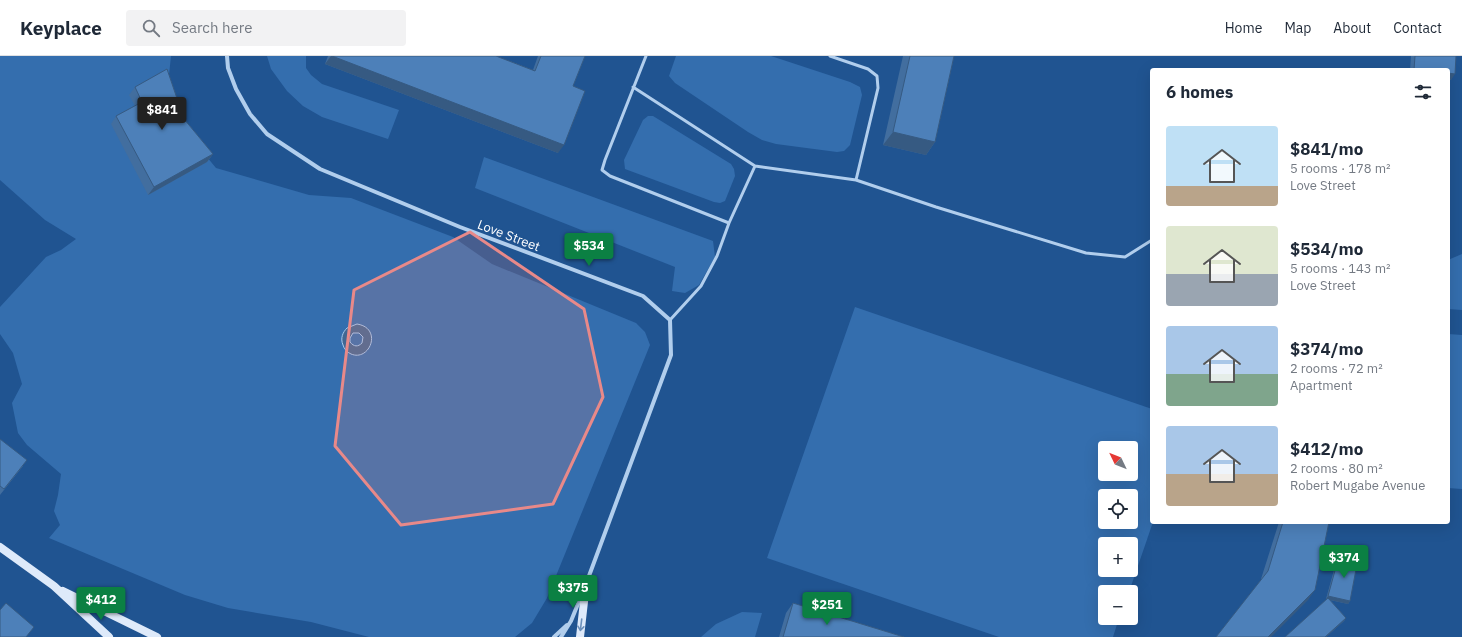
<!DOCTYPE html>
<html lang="en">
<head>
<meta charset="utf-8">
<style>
  :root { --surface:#fff; --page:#f2f2f3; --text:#1f2937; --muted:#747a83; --line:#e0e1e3; --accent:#0b8043 }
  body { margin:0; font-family:"IBM Plex Sans",sans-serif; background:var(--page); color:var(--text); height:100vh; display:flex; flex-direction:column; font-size:15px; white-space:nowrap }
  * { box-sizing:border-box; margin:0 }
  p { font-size:13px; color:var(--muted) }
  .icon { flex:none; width:22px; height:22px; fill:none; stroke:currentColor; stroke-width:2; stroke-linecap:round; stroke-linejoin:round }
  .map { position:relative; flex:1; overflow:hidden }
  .drawer { position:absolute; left:1150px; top:12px; width:300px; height:456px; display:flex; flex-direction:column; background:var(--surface); border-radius:4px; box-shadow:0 4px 16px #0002 }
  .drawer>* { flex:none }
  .needle { width:26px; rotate:313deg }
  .tools { position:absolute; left:1098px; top:385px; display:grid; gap:8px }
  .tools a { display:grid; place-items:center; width:40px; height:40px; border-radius:4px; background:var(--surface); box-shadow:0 4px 16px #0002; font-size:20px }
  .price { position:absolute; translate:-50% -34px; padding:0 9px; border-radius:4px; background:var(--accent); color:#fff; font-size:13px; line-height:26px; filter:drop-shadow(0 1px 2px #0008) }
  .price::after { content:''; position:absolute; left:50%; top:24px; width:12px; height:9px; margin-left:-6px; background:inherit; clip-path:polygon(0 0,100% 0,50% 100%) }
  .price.on { background:#222; color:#fff }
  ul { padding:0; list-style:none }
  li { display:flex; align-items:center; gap:12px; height:100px; padding:0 16px }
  li span { display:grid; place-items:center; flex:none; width:112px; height:80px; border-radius:4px; color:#555 }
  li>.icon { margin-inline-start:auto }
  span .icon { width:48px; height:48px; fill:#fffc; stroke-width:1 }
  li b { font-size:17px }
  h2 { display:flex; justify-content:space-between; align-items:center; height:48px; padding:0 16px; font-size:17px }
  header { display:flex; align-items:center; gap:24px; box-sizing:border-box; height:56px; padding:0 20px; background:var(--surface); border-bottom:1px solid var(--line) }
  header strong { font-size:19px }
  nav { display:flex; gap:22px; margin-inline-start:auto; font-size:14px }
  .search { width:280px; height:36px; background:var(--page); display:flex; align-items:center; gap:10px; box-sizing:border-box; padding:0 14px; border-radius:4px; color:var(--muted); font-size:15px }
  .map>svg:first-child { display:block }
</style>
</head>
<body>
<header>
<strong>Keyplace</strong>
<div class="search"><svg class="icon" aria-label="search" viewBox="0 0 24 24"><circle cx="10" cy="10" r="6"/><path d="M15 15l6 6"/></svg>Search here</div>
<nav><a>Home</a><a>Map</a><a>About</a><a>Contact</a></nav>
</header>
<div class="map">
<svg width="1462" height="581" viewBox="0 0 1462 581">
  <rect width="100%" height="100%" fill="#205491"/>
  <!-- green -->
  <path fill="#346eae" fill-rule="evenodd" d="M 0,0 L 171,0 L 169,19 L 183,72 L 216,112 L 309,139 L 351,142 L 453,181 L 492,208 L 636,267 L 645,276 L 650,289 L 547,542 L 532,567 L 515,581 L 369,581 L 311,566 L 228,552 L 185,539 L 49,482 L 60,469 L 54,455 L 58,439 L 61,418 L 27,389 L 18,377 L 12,347 L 22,328 L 13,297 L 0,278 L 0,251 L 46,201 L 61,194 L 76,183 L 45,164 L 0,124 Z
    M 267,0 L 306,0 L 306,12 L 311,19 L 322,28 L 399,54 L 388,83 L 322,61 L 303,50 L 287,35 L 271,13 Z
    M 676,0 L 771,0 L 850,26 L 860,31 L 862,39 L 850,89 L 844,95 L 837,96 L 776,88 L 762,84 L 748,76 L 675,27 L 669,20 Z
    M 648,60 L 653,60 L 731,108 L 734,113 L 735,120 L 725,145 L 720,147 L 714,146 L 625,113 L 624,104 L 643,64 Z
    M 484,101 L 713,185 L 715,201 L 699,229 L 685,237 L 672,235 L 675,211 L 475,132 Z
    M 1462,198 L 1462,254 L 1448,253 L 1448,204 Z
    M 855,251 L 1152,353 L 1153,466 L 1129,536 L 1105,536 L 1105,562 L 1119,562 L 1113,581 L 999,581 L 767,502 ZM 1105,392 L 1131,392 L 1131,418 L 1105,418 ZM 1105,440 L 1131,440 L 1131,466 L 1105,466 ZM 1105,488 L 1131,488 L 1131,514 L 1105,514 Z
    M 1448,278 L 1462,279 L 1462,433 L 1448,432 Z
    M 742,556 L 762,557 L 755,581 L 701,581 L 716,568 Z"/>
  <!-- water -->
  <path fill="#416792" stroke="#a5c9ee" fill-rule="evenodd" d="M 357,268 C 383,272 370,306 351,298 C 347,296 344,293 343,289 C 340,282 343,276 347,272 ZM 353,277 L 359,277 L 363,281 L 362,287 C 358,291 354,291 350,286 L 350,282 Z"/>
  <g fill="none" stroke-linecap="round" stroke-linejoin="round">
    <!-- service -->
    <path stroke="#b1ceed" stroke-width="3" d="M 646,0 L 605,104 L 602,114 L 610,120 L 729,167 L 717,200 L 701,230 L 670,264
      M 633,31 L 755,110 L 856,124 L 878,32 L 877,20 L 868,13 L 830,0
      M 856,124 L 936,151 L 1086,197 L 1125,201 L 1152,184
      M 729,167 L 755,110"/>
    <!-- minor -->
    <path stroke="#b1ceed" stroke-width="4" d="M 227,0 L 228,12 L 236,33 L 250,58 L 267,78 L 320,113 L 460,171 L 643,240 L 670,264 L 671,299 L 586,528
      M 554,581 L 567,569
      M 561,581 L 571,565 L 582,538"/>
    <!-- secondary -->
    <path stroke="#deeafa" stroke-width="8" d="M 0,491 L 54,530 L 109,581
      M 63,535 L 157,581
      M 580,581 L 586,528"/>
  </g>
  <!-- wall -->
  <path fill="#426e9f" d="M 328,0 L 496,0 L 533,14 L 538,0 L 585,0 L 573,30 L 558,97 L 325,8 Z
    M 903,0 L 954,0 L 935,86 L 926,99 L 883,89 Z
    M 1411,0 L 1456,0 L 1451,24 L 1448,23 L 1448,14 L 1410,14 Z
    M 135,31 L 184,63 L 213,98 L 207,106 L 148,139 L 111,68 L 116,60 L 135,50 L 129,39 Z
    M 0,383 L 23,410 L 0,439 Z
    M 1279,466 L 1329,466 L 1308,544 L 1261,523 Z
    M 1339,500 L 1350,545 L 1348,548 L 1330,544 L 1346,562 L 1344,565 L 1326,581 L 1285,581 L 1327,543 L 1326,543 L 1337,503 Z
    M 793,547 L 904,581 L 779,581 L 786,557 Z"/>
  <!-- shaded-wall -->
  <path fill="#365a82" d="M 331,0 L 332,0 L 564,89 L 558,97 L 325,8 Z
    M 1448,17 L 1455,18 L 1451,24 L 1448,23 Z
    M 893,76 L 935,86 L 926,99 L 883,89 Z
    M 213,98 L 207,106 L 148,139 L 154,131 Z
    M 1315,534 L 1308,544 L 1271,581 L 1268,581 Z
    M 1328,540 L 1350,545 L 1348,548 L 1326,543 Z
    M 1346,562 L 1344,565 L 1326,581 L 1325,581 Z"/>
  <!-- building -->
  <path fill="#4d80b9" stroke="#365a82" d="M 332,0 L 496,0 L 535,15 L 541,0 L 585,0 L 573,30 L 585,35 L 564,89 Z
    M 910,0 L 954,0 L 935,86 L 893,76 Z
    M 1415,0 L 1456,0 L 1455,18 L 1448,17 L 1448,14 L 1414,14 Z
    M 167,13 L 184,63 L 213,98 L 154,131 L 116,60 L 142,46 L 135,31 Z
    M 0,383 L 27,404 L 4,433 L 0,430 Z
    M 1283,466 L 1329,466 L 1315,534 L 1268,581 L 1216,581 L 1268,515 Z
    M 1339,500 L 1358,503 L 1350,545 L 1328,540 Z
    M 1328,542 L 1346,562 L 1325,581 L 1285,581 Z
    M 6,547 L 34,571 L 26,581 L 0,581 L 0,554 Z
    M 793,547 L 904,581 L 783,581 Z"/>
  <!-- one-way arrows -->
  <defs><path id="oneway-shaft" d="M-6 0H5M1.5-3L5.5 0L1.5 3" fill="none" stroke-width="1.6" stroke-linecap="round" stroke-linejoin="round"/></defs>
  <use stroke="#6c90bb" href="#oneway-shaft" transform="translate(581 569) rotate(97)"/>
  <!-- marked area -->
  <path fill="#e88989" fill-opacity="0.2" stroke="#e88989" stroke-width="3" stroke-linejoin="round" d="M 470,176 L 584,253 L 603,341 L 553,448 L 401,469 L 335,390 L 354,234 Z"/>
  <g text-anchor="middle" stroke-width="3.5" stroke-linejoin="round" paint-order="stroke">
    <!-- street labels -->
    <g font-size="13" fill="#fff" stroke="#205491">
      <text transform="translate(509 179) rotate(21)" y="5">Love Street</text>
    </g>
  </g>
</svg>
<div class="tools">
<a><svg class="needle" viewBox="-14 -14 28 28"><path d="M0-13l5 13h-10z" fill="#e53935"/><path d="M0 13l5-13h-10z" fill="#747a83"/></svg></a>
<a><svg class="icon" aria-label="locate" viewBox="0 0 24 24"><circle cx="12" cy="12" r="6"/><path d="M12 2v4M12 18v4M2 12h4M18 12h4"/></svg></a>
<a>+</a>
<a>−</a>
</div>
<b class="price on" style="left:162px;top:75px">$841</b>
<b class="price" style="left:589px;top:211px">$534</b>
<b class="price" style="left:1344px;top:523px">$374</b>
<b class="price" style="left:573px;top:553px">$375</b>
<b class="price" style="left:101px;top:565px">$412</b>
<b class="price" style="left:827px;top:570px">$251</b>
<section class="drawer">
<h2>6 homes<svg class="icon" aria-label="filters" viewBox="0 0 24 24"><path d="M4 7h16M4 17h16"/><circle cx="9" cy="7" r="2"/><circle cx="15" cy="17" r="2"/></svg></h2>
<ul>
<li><span style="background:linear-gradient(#bfe0f5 75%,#b9a48a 0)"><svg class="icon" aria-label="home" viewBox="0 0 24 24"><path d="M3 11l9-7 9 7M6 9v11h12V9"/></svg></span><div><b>$841/mo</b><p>5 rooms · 178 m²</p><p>Love Street</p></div></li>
<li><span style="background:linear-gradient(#dfe7d0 60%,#9aa5b1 0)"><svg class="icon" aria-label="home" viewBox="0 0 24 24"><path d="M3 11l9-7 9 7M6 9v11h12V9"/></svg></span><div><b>$534/mo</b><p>5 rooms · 143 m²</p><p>Love Street</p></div></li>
<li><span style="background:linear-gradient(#a9c7e8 60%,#7fa58c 0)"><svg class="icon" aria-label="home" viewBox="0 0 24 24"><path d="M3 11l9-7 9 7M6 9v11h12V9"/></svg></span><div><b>$374/mo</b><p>2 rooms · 72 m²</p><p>Apartment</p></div></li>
<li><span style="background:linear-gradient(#a9c7e8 60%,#b9a48a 0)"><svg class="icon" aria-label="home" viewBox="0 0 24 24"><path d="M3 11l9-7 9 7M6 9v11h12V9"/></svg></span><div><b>$412/mo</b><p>2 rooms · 80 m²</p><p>Robert Mugabe Avenue</p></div></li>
</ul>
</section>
</div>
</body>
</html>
